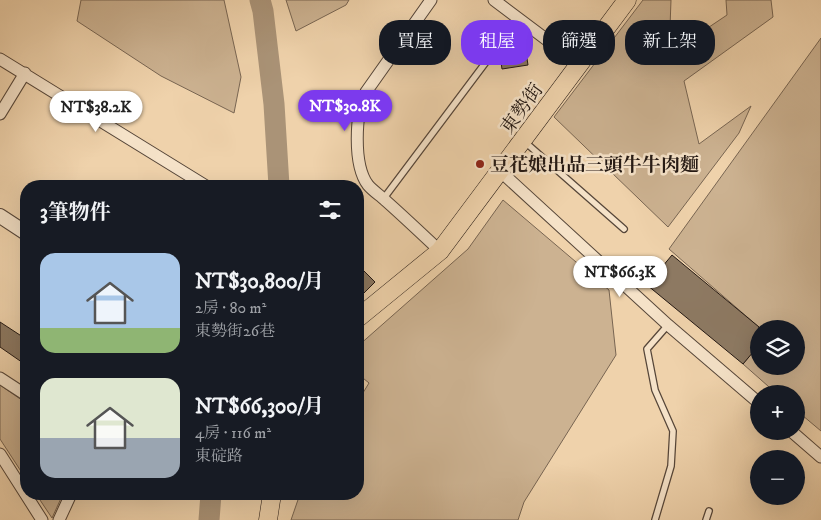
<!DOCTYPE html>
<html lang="zh-TW">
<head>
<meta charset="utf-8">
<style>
  :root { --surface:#171b24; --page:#242831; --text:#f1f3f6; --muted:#9ea1a6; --accent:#7c3aed }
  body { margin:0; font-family:"IM FELL DW Pica","Noto Serif TC",serif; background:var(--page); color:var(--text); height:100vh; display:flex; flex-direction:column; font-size:19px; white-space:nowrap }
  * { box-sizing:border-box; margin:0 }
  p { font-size:16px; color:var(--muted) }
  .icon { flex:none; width:28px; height:28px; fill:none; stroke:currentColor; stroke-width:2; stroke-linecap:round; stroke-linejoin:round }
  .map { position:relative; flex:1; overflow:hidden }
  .sheet { position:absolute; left:20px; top:180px; width:344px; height:320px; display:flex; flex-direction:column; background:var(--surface); border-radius:20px; box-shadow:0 5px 20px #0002 }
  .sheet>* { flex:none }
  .guide { position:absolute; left:379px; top:20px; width:366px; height:45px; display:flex; gap:10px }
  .buttons { position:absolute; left:750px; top:320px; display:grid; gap:10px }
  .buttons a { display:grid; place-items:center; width:55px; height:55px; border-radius:50%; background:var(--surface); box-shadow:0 5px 20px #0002; font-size:25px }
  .price { position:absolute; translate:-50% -42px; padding:0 11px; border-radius:18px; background:#fff; color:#222; font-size:16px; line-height:32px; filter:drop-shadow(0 1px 2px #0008) }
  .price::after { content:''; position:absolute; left:50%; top:30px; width:15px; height:11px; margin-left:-8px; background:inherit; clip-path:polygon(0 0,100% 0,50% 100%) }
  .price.current { background:var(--accent); color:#fff }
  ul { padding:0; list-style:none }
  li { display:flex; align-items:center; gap:15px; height:125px; padding:0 20px }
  li span { display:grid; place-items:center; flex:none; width:140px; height:100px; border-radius:15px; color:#555 }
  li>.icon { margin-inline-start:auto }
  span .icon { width:60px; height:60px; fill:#fffc; stroke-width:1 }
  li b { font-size:21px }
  h2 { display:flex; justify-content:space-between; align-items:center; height:60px; padding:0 20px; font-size:21px }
  .tag { padding:0 18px; border-radius:20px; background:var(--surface); box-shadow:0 5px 20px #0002; font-size:18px; line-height:45px }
  .tag.current { background:var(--accent); color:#fff }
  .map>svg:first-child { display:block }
</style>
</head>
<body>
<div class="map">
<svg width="821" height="520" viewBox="0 0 821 520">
  <rect width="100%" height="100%" fill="#efd2ab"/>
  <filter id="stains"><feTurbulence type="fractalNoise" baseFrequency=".004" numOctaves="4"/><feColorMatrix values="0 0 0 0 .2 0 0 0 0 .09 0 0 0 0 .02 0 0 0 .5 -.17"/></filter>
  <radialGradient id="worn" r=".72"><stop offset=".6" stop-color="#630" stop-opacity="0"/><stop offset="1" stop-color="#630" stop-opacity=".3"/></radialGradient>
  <!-- green -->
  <path fill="#ccb291" stroke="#786552" d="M 81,0 L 224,0 L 241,77 L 234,113 L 161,76 L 77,21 Z
    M 286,0 L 349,0 L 346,5 L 296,31 Z
    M 643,0 L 671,0 L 669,54 L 727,15 L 726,0 L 771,0 L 773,17 L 684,81 L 699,144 L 751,106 L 739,133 L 668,227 L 554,117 Z
    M 821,38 L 821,431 L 796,410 L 796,394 L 777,394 L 743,364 L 759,345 L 759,366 L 796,366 L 796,329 L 761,329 L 669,249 Z
    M 503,200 L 609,290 L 616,355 L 524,502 L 518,520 L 291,520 L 300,494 L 358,494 L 358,401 L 369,383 L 358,374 L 358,346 L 468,249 Z
    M 0,385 L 26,403 L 26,479 L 0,439 Z
    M 36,494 L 63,494 L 52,518 Z"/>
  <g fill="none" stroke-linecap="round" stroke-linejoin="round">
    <!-- river -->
    <path stroke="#aa9377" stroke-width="21" d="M 260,0 L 263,11 L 274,104 L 279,186
      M 209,520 L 211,494"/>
  </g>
  <!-- building -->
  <path fill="#8d7962" stroke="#231813" d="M 524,39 L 528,65 L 502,69 L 498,43 Z
    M 672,255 L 759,327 L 759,345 L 743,364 L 647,285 Z
    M 358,265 L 375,282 L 358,299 Z
    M 0,322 L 26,339 L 26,365 L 0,347 Z"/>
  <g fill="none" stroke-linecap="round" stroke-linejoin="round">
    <!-- service casing -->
    <g stroke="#564639" stroke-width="8">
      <path id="service" d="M 525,142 L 624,229
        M 384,198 L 486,62
        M 655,520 L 671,466 L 673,431 L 655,390 L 647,349 L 668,325
        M 706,520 L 709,511"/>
    </g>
    <!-- minor casing -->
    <g stroke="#564639" stroke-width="13">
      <path id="minor" d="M 431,0 L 366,92 C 355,113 353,165 368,185 C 373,191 381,196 386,201 C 404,217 422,234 440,251
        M 494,0 L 579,64
        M 0,59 L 206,186
        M 0,114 L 25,73
        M 500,171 L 668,325 L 759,403
        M 0,378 L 26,395
        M 791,431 L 821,457
        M 0,454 L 42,520
        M 59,520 L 71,494"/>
    </g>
    <!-- tertiary casing -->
    <g stroke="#564639" stroke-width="16">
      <path id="tertiary" d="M 0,216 L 26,233"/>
    </g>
    <!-- primary casing -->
    <g stroke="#231813" stroke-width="19">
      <path id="primary" d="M 358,318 L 440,251 L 627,0
        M 268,520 L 272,494"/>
    </g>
    <!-- service -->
    <use href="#service" stroke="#f5e2c8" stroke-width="5.5"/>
    <!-- minor -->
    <use href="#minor" stroke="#f5e2c8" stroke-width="11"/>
    <!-- tertiary -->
    <use href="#tertiary" stroke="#f5e2c8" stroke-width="14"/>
    <!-- primary -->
    <use href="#primary" stroke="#efd2ab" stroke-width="18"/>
  </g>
  <!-- markers -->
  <circle fill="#8f2418" stroke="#f5e2c8" stroke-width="2" cx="480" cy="164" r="5"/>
  <g text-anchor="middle" stroke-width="5" stroke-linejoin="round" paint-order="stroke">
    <!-- street labels -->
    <g font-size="19" fill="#231813" stroke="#f5e2c8">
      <text transform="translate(521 108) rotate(-54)" y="7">東勢街</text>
    </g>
    <!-- poi labels -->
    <g font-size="19" font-weight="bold" fill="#231813" stroke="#f5e2c8" text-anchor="start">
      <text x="490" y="171">豆花娘出品三頭牛牛肉麵</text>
    </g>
  </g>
  <rect width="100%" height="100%" filter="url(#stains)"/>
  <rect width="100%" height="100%" fill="url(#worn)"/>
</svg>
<div class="buttons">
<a><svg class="icon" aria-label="layers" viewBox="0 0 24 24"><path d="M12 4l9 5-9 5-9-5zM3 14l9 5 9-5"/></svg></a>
<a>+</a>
<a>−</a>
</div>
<b class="price current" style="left:345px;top:132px">NT$30.8K</b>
<b class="price" style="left:96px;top:133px">NT$38.2K</b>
<b class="price" style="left:620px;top:298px">NT$66.3K</b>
<div class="guide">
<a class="tag">買屋</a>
<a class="tag current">租屋</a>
<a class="tag">篩選</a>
<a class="tag">新上架</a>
</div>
<section class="sheet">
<h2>3筆物件<svg class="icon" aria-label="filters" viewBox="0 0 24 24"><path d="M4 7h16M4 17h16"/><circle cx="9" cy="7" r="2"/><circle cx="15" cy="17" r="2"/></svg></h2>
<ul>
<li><span style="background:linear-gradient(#a9c7e8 75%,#8fb573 0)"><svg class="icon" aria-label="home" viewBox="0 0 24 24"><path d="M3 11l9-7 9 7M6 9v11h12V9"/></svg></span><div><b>NT$30,800/月</b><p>2房 · 80 m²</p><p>東勢街26巷</p></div></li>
<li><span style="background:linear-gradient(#dfe7d0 60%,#9aa5b1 0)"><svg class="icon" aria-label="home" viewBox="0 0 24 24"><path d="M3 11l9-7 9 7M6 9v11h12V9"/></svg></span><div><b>NT$66,300/月</b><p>4房 · 116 m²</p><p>東碇路</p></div></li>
</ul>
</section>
</div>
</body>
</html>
